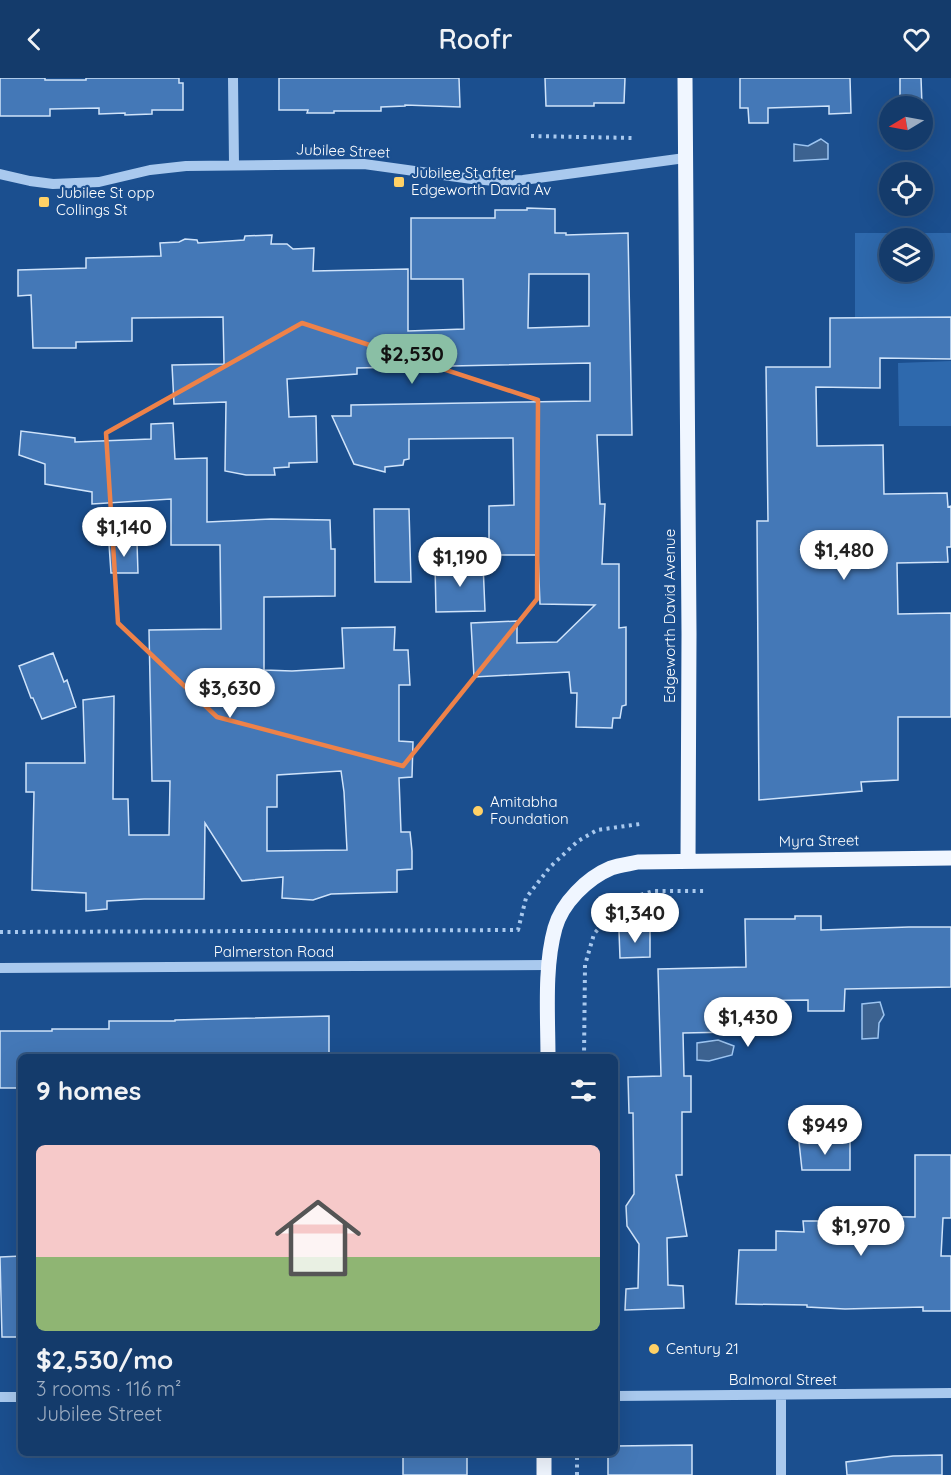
<!DOCTYPE html>
<html lang="en">
<head>
<meta charset="utf-8">
<style>
  :root { --surface:#143b6b; --page:#1d4271; --text:#f1f3f6; --muted:#9dadc1; --line:#33557e; --accent:#8abfa5 }
  body { margin:0; font-family:Quicksand,sans-serif; background:var(--page); color:var(--text); height:100vh; display:flex; flex-direction:column; font-size:22px; white-space:nowrap }
  * { box-sizing:border-box; margin:0 }
  p { font-size:20px; color:var(--muted) }
  .icon { flex:none; width:33px; height:33px; fill:none; stroke:currentColor; stroke-width:2; stroke-linecap:round; stroke-linejoin:round }
  .map { position:relative; flex:1; overflow:hidden }
  .side { position:absolute; left:18px; top:976px; width:600px; height:402px; display:flex; flex-direction:column; background:var(--surface); border-radius:9px; box-shadow:0 6px 24px #0002,0 0 0 2px var(--line) }
  .side>* { flex:none }
  .needle { width:39px; rotate:260deg }
  .controls { position:absolute; left:879px; top:18px; display:grid; gap:12px }
  .controls a { display:grid; place-items:center; width:54px; height:54px; border-radius:50%; background:var(--surface); box-shadow:0 6px 24px #0002,0 0 0 2px var(--line); font-size:30px }
  .price { position:absolute; translate:-50% -51px; padding:0 14px; border-radius:21px; background:#fff; color:#222; font-size:20px; line-height:39px; filter:drop-shadow(0 2px 3px #0008) }
  .price::after { content:''; position:absolute; left:50%; top:36px; width:18px; height:14px; margin-left:-9px; background:inherit; clip-path:polygon(0 0,100% 0,50% 100%) }
  .price.current { background:var(--accent); color:#111 }
  ul { padding:0; list-style:none }
  li { display:grid; align-content:center; gap:12px; height:318px; padding:0 18px }
  li+li { border-top:2px solid var(--line) }
  li span { display:grid; place-items:center; height:186px; border-radius:9px; color:#555 }
  li>.icon { margin-inline-start:auto }
  span .icon { width:108px; height:108px; fill:#fffc; stroke-width:1 }
  li b { font-size:26px }
  h2 { display:flex; justify-content:space-between; align-items:center; height:72px; padding:0 18px; font-size:26px }
  header { display:flex; justify-content:space-between; align-items:center; height:78px; padding:0 18px; background:var(--surface); font-size:27px; font-weight:600 }
  .map>svg:first-child { display:block }
</style>
</head>
<body>
<header><svg class="icon" aria-label="back" viewBox="0 0 24 24"><path d="M15 5l-7 7 7 7"/></svg>Roofr<svg class="icon" aria-label="heart" viewBox="0 0 24 24"><path d="M12 20l-8-8c-3-5 5-10 8-4 3-6 11-1 8 4z"/></svg></header>
<div class="map">
<svg width="951" height="1397" viewBox="0 0 951 1397">
  <rect width="100%" height="100%" fill="#1b4f8f"/>
  <!-- green -->
  <path fill="#2e69ad" fill-rule="evenodd" d="M 855,155 L 951,155 L 951,238 L 855,240 ZM 890,160 L 922,160 L 922,194 L 890,194 Z
    M 951,283 L 951,348 L 899,348 L 898,285 Z"/>
  <!-- water -->
  <path fill="#3c6290" stroke="#9cc4f0" stroke-width="1.5" d="M 821,61 L 828,66 L 828,81 L 794,83 L 794,66 L 808,68 Z
    M 880,924 L 884,937 L 879,945 L 878,960 L 862,961 L 862,926 Z
    M 718,962 L 734,968 L 732,977 L 709,983 L 697,982 L 697,965 Z"/>
  <!-- building -->
  <path fill="#4478b7" stroke="#cfe3fa" stroke-width="1.5" fill-rule="evenodd" d="M 0,0 L 45,0 L 45,2 L 86,2 L 86,0 L 179,0 L 179,5 L 183,5 L 183,32 L 152,32 L 152,36 L 125,37 L 125,35 L 99,36 L 99,30 L 50,31 L 50,38 L 0,38 Z
    M 279,0 L 459,0 L 460,29 L 405,27 L 405,28 L 381,29 L 381,33 L 334,33 L 334,35 L 307,35 L 308,32 L 279,32 Z
    M 545,0 L 625,0 L 624,25 L 594,25 L 594,28 L 546,28 Z
    M 740,0 L 850,0 L 851,35 L 829,36 L 829,28 L 768,30 L 768,45 L 749,45 L 748,30 L 740,30 Z
    M 900,0 L 921,0 L 922,27 L 900,28 Z
    M 527,130 L 555,131 L 555,155 L 566,155 L 566,157 L 628,155 L 632,357 L 597,357 L 600,426 L 605,426 L 602,486 L 619,486 L 619,550 L 626,549 L 626,627 L 622,628 L 620,640 L 613,640 L 612,650 L 576,649 L 577,615 L 571,615 L 569,594 L 474,599 L 471,545 L 517,543 L 517,565 L 557,564 L 595,527 L 540,526 L 538,477 L 489,477 L 489,428 L 514,427 L 513,360 L 409,361 L 409,381 L 404,382 L 403,387 L 385,389 L 385,394 L 354,386 L 332,338 L 351,338 L 351,327 L 590,323 L 590,285 L 357,290 L 357,296 L 287,301 L 289,339 L 316,338 L 317,384 L 289,385 L 289,389 L 274,390 L 275,397 L 246,397 L 225,393 L 226,324 L 174,326 L 172,287 L 224,286 L 223,239 L 132,240 L 132,263 L 76,264 L 76,270 L 33,270 L 31,217 L 18,218 L 18,192 L 86,190 L 86,180 L 161,178 L 160,165 L 179,164 L 185,161 L 197,162 L 198,165 L 244,162 L 245,158 L 272,157 L 271,166 L 287,166 L 293,171 L 314,170 L 313,193 L 408,191 L 408,253 L 464,251 L 463,201 L 411,201 L 411,140 L 495,140 L 495,132 L 527,132 ZM 529,196 L 589,196 L 589,248 L 528,250 Z
    M 951,239 L 951,281 L 880,280 L 880,310 L 816,309 L 817,368 L 883,367 L 884,416 L 947,415 L 948,429 L 951,428 L 951,469 L 947,469 L 948,484 L 897,485 L 898,536 L 951,535 L 951,639 L 898,639 L 898,702 L 861,704 L 862,713 L 759,722 L 757,443 L 768,443 L 766,289 L 830,289 L 830,240 Z
    M 173,345 L 175,381 L 207,380 L 207,444 L 271,441 L 330,442 L 331,471 L 335,471 L 335,518 L 264,519 L 264,592 L 292,593 L 344,590 L 342,550 L 395,549 L 394,572 L 408,572 L 410,607 L 399,607 L 399,663 L 413,664 L 412,699 L 399,700 L 401,754 L 410,754 L 412,773 L 412,791 L 397,792 L 397,814 L 331,816 L 313,822 L 282,820 L 283,799 L 242,803 L 205,745 L 204,821 L 144,821 L 107,823 L 107,831 L 86,833 L 86,815 L 32,812 L 34,714 L 26,714 L 26,685 L 85,685 L 83,622 L 114,618 L 113,721 L 128,721 L 129,757 L 169,757 L 170,703 L 152,703 L 149,552 L 221,551 L 220,467 L 171,467 L 171,421 L 92,426 L 92,414 L 45,406 L 45,386 L 19,377 L 21,353 L 75,360 L 75,364 L 151,361 L 151,346 ZM 341,693 L 344,714 L 347,772 L 267,773 L 267,729 L 277,729 L 277,697 Z
    M 374,431 L 409,431 L 411,504 L 375,504 Z
    M 137,464 L 138,495 L 111,495 L 109,466 Z
    M 483,485 L 485,533 L 436,534 L 435,486 Z
    M 53,575 L 64,604 L 67,602 L 76,629 L 42,641 L 33,620 L 31,620 L 19,588 Z
    M 795,838 L 821,838 L 821,852 L 909,849 L 951,849 L 951,909 L 845,911 L 844,933 L 808,933 L 808,922 L 733,923 L 733,954 L 683,955 L 684,998 L 691,998 L 691,1034 L 682,1034 L 682,1097 L 676,1097 L 687,1158 L 667,1160 L 668,1207 L 683,1208 L 684,1230 L 625,1232 L 626,1211 L 638,1210 L 639,1166 L 627,1148 L 626,1128 L 634,1116 L 633,1035 L 629,1035 L 628,999 L 661,998 L 658,891 L 746,889 L 745,841 L 795,841 Z
    M 650,852 L 650,879 L 620,880 L 619,853 Z
    M 329,938 L 329,980 L 21,980 L 21,1010 L 0,1010 L 0,953 L 52,953 L 52,951 L 109,951 L 109,943 L 175,943 L 175,942 Z
    M 850,1063 L 850,1092 L 802,1092 L 799,1064 Z
    M 915,1077 L 951,1077 L 951,1140 L 943,1140 L 941,1178 L 951,1178 L 951,1233 L 923,1233 L 923,1229 L 845,1231 L 807,1229 L 807,1227 L 736,1226 L 739,1172 L 776,1172 L 776,1153 L 804,1154 L 803,1143 L 860,1143 L 860,1138 L 915,1139 Z
    M 21,1178 L 21,1259 L 2,1259 L 0,1179 Z
    M 692,1367 L 692,1397 L 608,1397 L 608,1376 L 615,1376 L 615,1368 Z
    M 403,1376 L 467,1377 L 467,1397 L 403,1397 Z
    M 942,1377 L 942,1397 L 847,1397 L 846,1384 L 893,1378 Z"/>
  <g fill="none" stroke-linecap="round" stroke-linejoin="round">
    <!-- path -->
    <path stroke="#a9c9ee" stroke-width="4" stroke-dasharray="3 4.5" stroke-linecap="butt" d="M 531,58 L 633,60
      M 0,854 L 518,852 L 526,820 L 550,789 L 578,763 L 597,752 L 640,746
      M 584,980 L 585,887 L 594,856 L 616,830 L 633,819 L 654,813 L 706,813
      M 577,1397 L 577,1376"/>
    <!-- minor -->
    <path stroke="#a9c9ee" stroke-width="10" d="M 233,0 L 234,86
      M 0,96 L 30,103 L 53,106 L 99,104 L 150,92 L 186,88 L 364,86 L 472,101 L 496,103 L 523,102 L 685,80
      M 0,890 L 548,887
      M 781,1317 L 781,1397
      M 615,1318 L 951,1315
      M 0,1319 L 21,1319"/>
    <!-- major -->
    <path stroke="#f0f6ff" stroke-width="15" d="M 685,0 L 689,556 L 688,783
      M 548,980 C 548,939 544,889 555,850 C 562,825 587,800 611,790 C 619,787 629,786 638,784 L 951,780
      M 544,1397 L 544,1376"/>
  </g>
  <!-- marked area -->
  <path fill="none" stroke="#ee8249" stroke-width="4.5" stroke-linejoin="round" d="M 302,245 L 538,322 L 537,521 L 403,688 L 217,639 L 118,545 L 106,355 Z"/>
  <!-- markers -->
  <g fill="#ffd166" stroke="#1b4f8f" stroke-width="2">
    <rect x="393" y="98" width="12" height="12" rx="3"/>
    <rect x="38" y="118" width="12" height="12" rx="3"/>
    <circle cx="478" cy="733" r="6"/>
    <circle cx="654" cy="1271" r="6"/>
  </g>
  <g text-anchor="middle" stroke-width="4.5" stroke-linejoin="round" paint-order="stroke">
    <!-- street labels -->
    <g font-size="15" fill="#fff" stroke="#1b4f8f">
      <text transform="translate(343 73) rotate(2)" y="5">Jubilee Street</text>
      <text transform="translate(670 538) rotate(-90)" y="5">Edgeworth David Avenue</text>
      <text transform="translate(819 763) rotate(-1)" y="5">Myra Street</text>
      <text x="274" y="879">Palmerston Road</text>
      <text x="783" y="1307">Balmoral Street</text>
    </g>
    <!-- poi labels -->
    <g font-size="15" fill="#fff" stroke="#1b4f8f" text-anchor="start">
      <text x="411" y="100">Jubilee St after<tspan x="411" dy="17">Edgeworth David Av</tspan></text>
      <text x="56" y="120">Jubilee St opp<tspan x="56" dy="17">Collings St</tspan></text>
      <text x="490" y="729">Amitabha<tspan x="490" dy="17">Foundation</tspan></text>
      <text x="666" y="1276">Century 21</text>
    </g>
  </g>
</svg>
<div class="controls">
<a><svg class="needle" viewBox="-14 -14 28 28"><path d="M0-13l5 13h-10z" fill="#e53935"/><path d="M0 13l5-13h-10z" fill="#9dadc1"/></svg></a>
<a><svg class="icon" aria-label="locate" viewBox="0 0 24 24"><circle cx="12" cy="12" r="6"/><path d="M12 2v4M12 18v4M2 12h4M18 12h4"/></svg></a>
<a><svg class="icon" aria-label="layers" viewBox="0 0 24 24"><path d="M12 4l9 5-9 5-9-5zM3 14l9 5 9-5"/></svg></a>
</div>
<b class="price current" style="left:412px;top:307px">$2,530</b>
<b class="price" style="left:124px;top:480px">$1,140</b>
<b class="price" style="left:844px;top:503px">$1,480</b>
<b class="price" style="left:460px;top:510px">$1,190</b>
<b class="price" style="left:230px;top:641px">$3,630</b>
<b class="price" style="left:635px;top:866px">$1,340</b>
<b class="price" style="left:748px;top:970px">$1,430</b>
<b class="price" style="left:825px;top:1078px">$949</b>
<b class="price" style="left:861px;top:1179px">$1,970</b>
<section class="side">
<h2>9 homes<svg class="icon" aria-label="filters" viewBox="0 0 24 24"><path d="M4 7h16M4 17h16"/><circle cx="9" cy="7" r="2"/><circle cx="15" cy="17" r="2"/></svg></h2>
<ul>
<li><span style="background:linear-gradient(#f6c9c9 60%,#8fb573 0)"><svg class="icon" aria-label="home" viewBox="0 0 24 24"><path d="M3 11l9-7 9 7M6 9v11h12V9"/></svg></span><div><b>$2,530/mo</b><p>3 rooms · 116 m²</p><p>Jubilee Street</p></div></li>
</ul>
</section>
</div>
</body>
</html>
